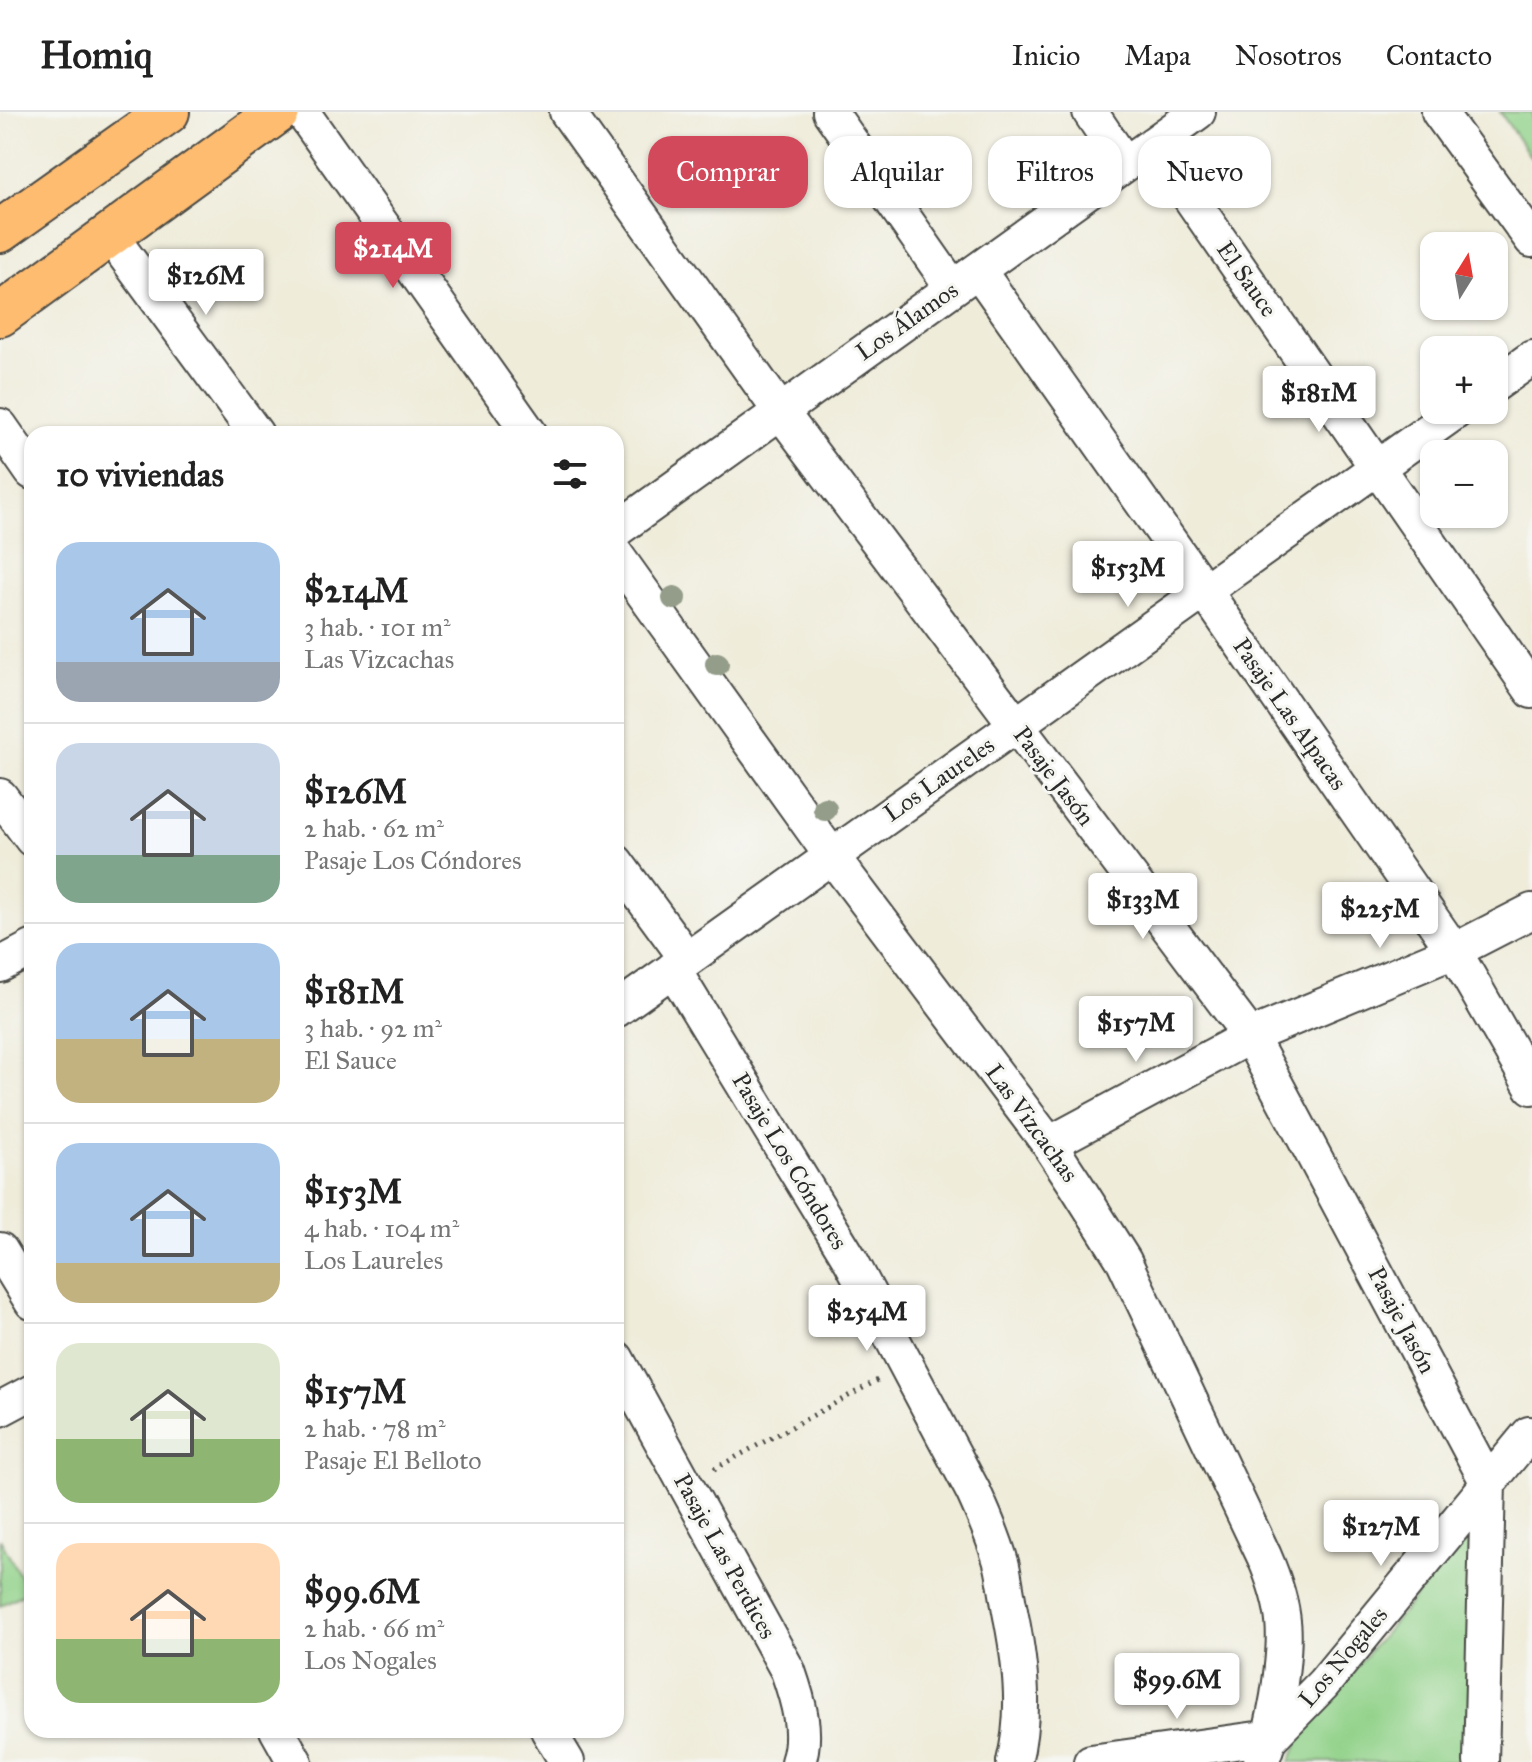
<!DOCTYPE html>
<html lang="es">
<head>
<meta charset="utf-8">
<style>
  :root { --surface:#fff; --page:#f6f6f6; --text:#222; --muted:#767676; --line:#e0e0e0; --accent:#d1495b }
  body { margin:0; font-family:"IM FELL Great Primer",serif; background:var(--page); color:var(--text); height:100vh; display:flex; flex-direction:column; font-size:30px; white-space:nowrap }
  * { box-sizing:border-box; margin:0 }
  p { font-size:26px; color:var(--muted) }
  .icon { flex:none; width:44px; height:44px; fill:none; stroke:currentColor; stroke-width:2; stroke-linecap:round; stroke-linejoin:round }
  .map { position:relative; flex:1; overflow:hidden }
  .drawer { position:absolute; left:24px; top:314px; width:600px; height:1312px; display:flex; flex-direction:column; background:var(--surface); border-radius:24px; box-shadow:0 2px 6px #0004 }
  .drawer>* { flex:none }
  .top-card { position:absolute; left:648px; top:24px; width:760px; height:72px; display:flex; gap:16px }
  .needle { width:52px; rotate:11deg }
  .tools { position:absolute; left:1420px; top:120px; display:grid; gap:16px }
  .tools a { display:grid; place-items:center; width:88px; height:88px; border-radius:16px; background:var(--surface); box-shadow:0 2px 6px #0004; font-size:40px }
  .price { position:absolute; translate:-50% -68px; padding:0 18px; border-radius:8px; background:#fff; color:#222; font-size:26px; line-height:52px; filter:drop-shadow(0 2px 4px #0008) }
  .price::after { content:''; position:absolute; left:50%; top:48px; width:24px; height:18px; margin-left:-12px; background:inherit; clip-path:polygon(0 0,100% 0,50% 100%) }
  .price.selected { background:var(--accent); color:#fff }
  ul { padding:0; list-style:none }
  li { display:flex; align-items:center; gap:24px; height:200px; padding:0 32px }
  li+li { border-top:2px solid var(--line) }
  li span { display:grid; place-items:center; flex:none; width:224px; height:160px; border-radius:24px; color:#555 }
  li>.icon { margin-inline-start:auto }
  span .icon { width:96px; height:96px; fill:#fffc; stroke-width:1 }
  li b { font-size:34px }
  h2 { display:flex; justify-content:space-between; align-items:center; height:96px; padding:0 32px; font-size:34px }
  .tag { padding:0 28px; border-radius:24px; background:var(--surface); box-shadow:0 2px 6px #0004; font-size:28px; line-height:72px }
  .tag.selected { background:var(--accent); color:#fff }
  header { display:flex; align-items:center; gap:48px; box-sizing:border-box; height:112px; padding:0 40px; background:var(--surface); border-bottom:2px solid var(--line) }
  header strong { font-size:38px }
  nav { display:flex; gap:44px; margin-inline-start:auto; font-size:28px }
  .map>svg:first-child { display:block }
</style>
</head>
<body>
<header>
<strong>Homiq</strong>
<nav><a>Inicio</a><a>Mapa</a><a>Nosotros</a><a>Contacto</a></nav>
</header>
<div class="map">
<svg width="1532" height="1650" viewBox="0 0 1532 1650">
  <rect width="100%" height="100%" fill="#f6f6f2"/>
  <filter id="ink" filterUnits="userSpaceOnUse"><feTurbulence type="fractalNoise" baseFrequency=".0125" numOctaves="2"/><feDisplacementMap in="SourceGraphic" scale="16" xChannelSelector="R" yChannelSelector="G"/><feConvolveMatrix kernelMatrix="1 2 1 2 8 2 1 2 1" color-interpolation-filters="sRGB"/></filter>
  <filter id="wash" filterUnits="userSpaceOnUse"><feTurbulence type="fractalNoise" baseFrequency=".006" numOctaves="4" result="noise"/><feDisplacementMap in="SourceGraphic" scale="32" xChannelSelector="R" yChannelSelector="G"/><feGaussianBlur stdDeviation="1.8" result="paint"/><feColorMatrix in="noise" values="0 0 0 0 0 0 0 0 0 0 0 0 0 0 0 0 0 1.4 0 .05"/><feComposite in="paint" operator="in"/></filter>
  <g filter="url(#wash)">
    <rect width="100%" height="100%" fill="#efecda"/>
    <!-- green -->
    <path fill="#91d289" stroke="#5e7e5a" stroke-width="2" d="M 1500,0 L 1532,0 L 1532,47 Z
      M 1474,1415 L 1469,1650 L 1290,1650 L 1303,1618 Z
      M 0,1427 L 28,1479 L 0,1494 Z"/>
  </g>
  <g filter="url(#ink)">
    <g fill="none" stroke-linecap="round" stroke-linejoin="round">
      <!-- minor casing -->
      <g stroke="#484845" stroke-width="38">
        <path id="minor" d="M 302,0 L 530,322
          M 567,0 L 780,299 L 1250,924 L 1488,1371 L 1481,1650
          M 830,0 L 953,176
          M 1090,0 L 1125,52
          M 1439,0 L 1532,128
          M 1153,32 L 1532,579
          M 110,123 L 256,322
          M 978,158 L 1204,478 L 1454,839 L 1532,975
          M 1494,273 L 1532,246
          M 0,314 L 32,360
          M 616,418 L 1198,0
          M 616,443 L 831,743 L 1049,1032 L 1076,1073 L 1124,1149 L 1264,1444 C 1288,1499 1287,1526 1278,1584 C 1274,1607 1270,1628 1261,1650
          M 0,684 L 32,727
          M 616,750 L 687,847
          M 0,853 L 32,836
          M 673,857 L 851,1149 L 973,1379 C 984,1403 995,1428 1002,1454 C 1006,1472 1008,1491 1012,1509 C 1021,1557 1026,1602 1014,1650
          M 616,898 L 1458,298
          M 1049,1032 L 1250,924 L 1454,839 L 1532,799
          M 0,1138 L 32,1190
          M 616,1246 L 788,1559 C 798,1588 808,1620 798,1650
          M 0,1297 L 32,1280
          M 277,1618 L 295,1650
          M 548,1618 L 567,1650
          M 1091,1650 L 1271,1625 L 1323,1572 L 1529,1322"/>
      </g>
      <!-- major casing -->
      <g stroke="#484845" stroke-width="46">
        <path id="major" d="M 0,119 L 168,0
          M 0,203 L 278,0"/>
      </g>
      <!-- path -->
      <path stroke="#484845" stroke-width="5" stroke-dasharray="2 6" stroke-linecap="butt" d="M 714,1357 L 878,1268"/>
      <!-- minor -->
      <use href="#minor" stroke="#fff" stroke-width="34"/>
      <!-- major -->
      <use href="#major" stroke="#febc70" stroke-width="42"/>
    </g>
    <!-- trees -->
    <g fill="#949d89">
      <circle cx="674" cy="486" r="12"/>
      <circle cx="717" cy="552" r="12"/>
      <circle cx="825" cy="697" r="12"/>
    </g>
  </g>
  <g text-anchor="middle" stroke-width="6" stroke-linejoin="round" paint-order="stroke">
    <!-- street labels -->
    <g font-size="24" fill="#2b2b2b" stroke="#f6f6f2">
      <text transform="translate(1247 167) rotate(55)" y="8">El Sauce</text>
      <text transform="translate(907 209) rotate(-35)" y="8">Los Álamos</text>
      <text transform="translate(1290 602) rotate(55)" y="8">Pasaje Las Alpacas</text>
      <text transform="translate(1054 664) rotate(53)" y="8">Pasaje Jasón</text>
      <text transform="translate(939 667) rotate(-35)" y="8">Los Laureles</text>
      <text transform="translate(1032 1011) rotate(54)" y="8">Las Vizcachas</text>
      <text transform="translate(790 1049) rotate(59)" y="8">Pasaje Los Cóndores</text>
      <text transform="translate(1402 1208) rotate(62)" y="8">Pasaje Jasón</text>
      <text transform="translate(725 1444) rotate(61)" y="8">Pasaje Las Perdices</text>
      <text transform="translate(1343 1545) rotate(-50)" y="8">Los Nogales</text>
    </g>
  </g>
</svg>
<div class="tools">
<a><svg class="needle" viewBox="-14 -14 28 28"><path d="M0-13l5 13h-10z" fill="#e53935"/><path d="M0 13l5-13h-10z" fill="#767676"/></svg></a>
<a>+</a>
<a>−</a>
</div>
<b class="price selected" style="left:393px;top:178px">$214M</b>
<b class="price" style="left:206px;top:205px">$126M</b>
<b class="price" style="left:1319px;top:322px">$181M</b>
<b class="price" style="left:1128px;top:497px">$153M</b>
<b class="price" style="left:1143px;top:829px">$133M</b>
<b class="price" style="left:1380px;top:838px">$225M</b>
<b class="price" style="left:1136px;top:952px">$157M</b>
<b class="price" style="left:867px;top:1241px">$254M</b>
<b class="price" style="left:1381px;top:1456px">$127M</b>
<b class="price" style="left:1177px;top:1609px">$99.6M</b>
<div class="top-card">
<a class="tag selected">Comprar</a>
<a class="tag">Alquilar</a>
<a class="tag">Filtros</a>
<a class="tag">Nuevo</a>
</div>
<section class="drawer">
<h2>10 viviendas<svg class="icon" aria-label="filters" viewBox="0 0 24 24"><path d="M4 7h16M4 17h16"/><circle cx="9" cy="7" r="2"/><circle cx="15" cy="17" r="2"/></svg></h2>
<ul>
<li><span style="background:linear-gradient(#a9c7e8 75%,#9aa5b1 0)"><svg class="icon" aria-label="home" viewBox="0 0 24 24"><path d="M3 11l9-7 9 7M6 9v11h12V9"/></svg></span><div><b>$214M</b><p>3 hab. · 101 m²</p><p>Las Vizcachas</p></div></li>
<li><span style="background:linear-gradient(#c9d6e8 70%,#7fa58c 0)"><svg class="icon" aria-label="home" viewBox="0 0 24 24"><path d="M3 11l9-7 9 7M6 9v11h12V9"/></svg></span><div><b>$126M</b><p>2 hab. · 62 m²</p><p>Pasaje Los Cóndores</p></div></li>
<li><span style="background:linear-gradient(#a9c7e8 60%,#c2b280 0)"><svg class="icon" aria-label="home" viewBox="0 0 24 24"><path d="M3 11l9-7 9 7M6 9v11h12V9"/></svg></span><div><b>$181M</b><p>3 hab. · 92 m²</p><p>El Sauce</p></div></li>
<li><span style="background:linear-gradient(#a9c7e8 75%,#c2b280 0)"><svg class="icon" aria-label="home" viewBox="0 0 24 24"><path d="M3 11l9-7 9 7M6 9v11h12V9"/></svg></span><div><b>$153M</b><p>4 hab. · 104 m²</p><p>Los Laureles</p></div></li>
<li><span style="background:linear-gradient(#dfe7d0 60%,#8fb573 0)"><svg class="icon" aria-label="home" viewBox="0 0 24 24"><path d="M3 11l9-7 9 7M6 9v11h12V9"/></svg></span><div><b>$157M</b><p>2 hab. · 78 m²</p><p>Pasaje El Belloto</p></div></li>
<li><span style="background:linear-gradient(#ffd9b3 60%,#8fb573 0)"><svg class="icon" aria-label="home" viewBox="0 0 24 24"><path d="M3 11l9-7 9 7M6 9v11h12V9"/></svg></span><div><b>$99.6M</b><p>2 hab. · 66 m²</p><p>Los Nogales</p></div></li>
</ul>
</section>
</div>
</body>
</html>
